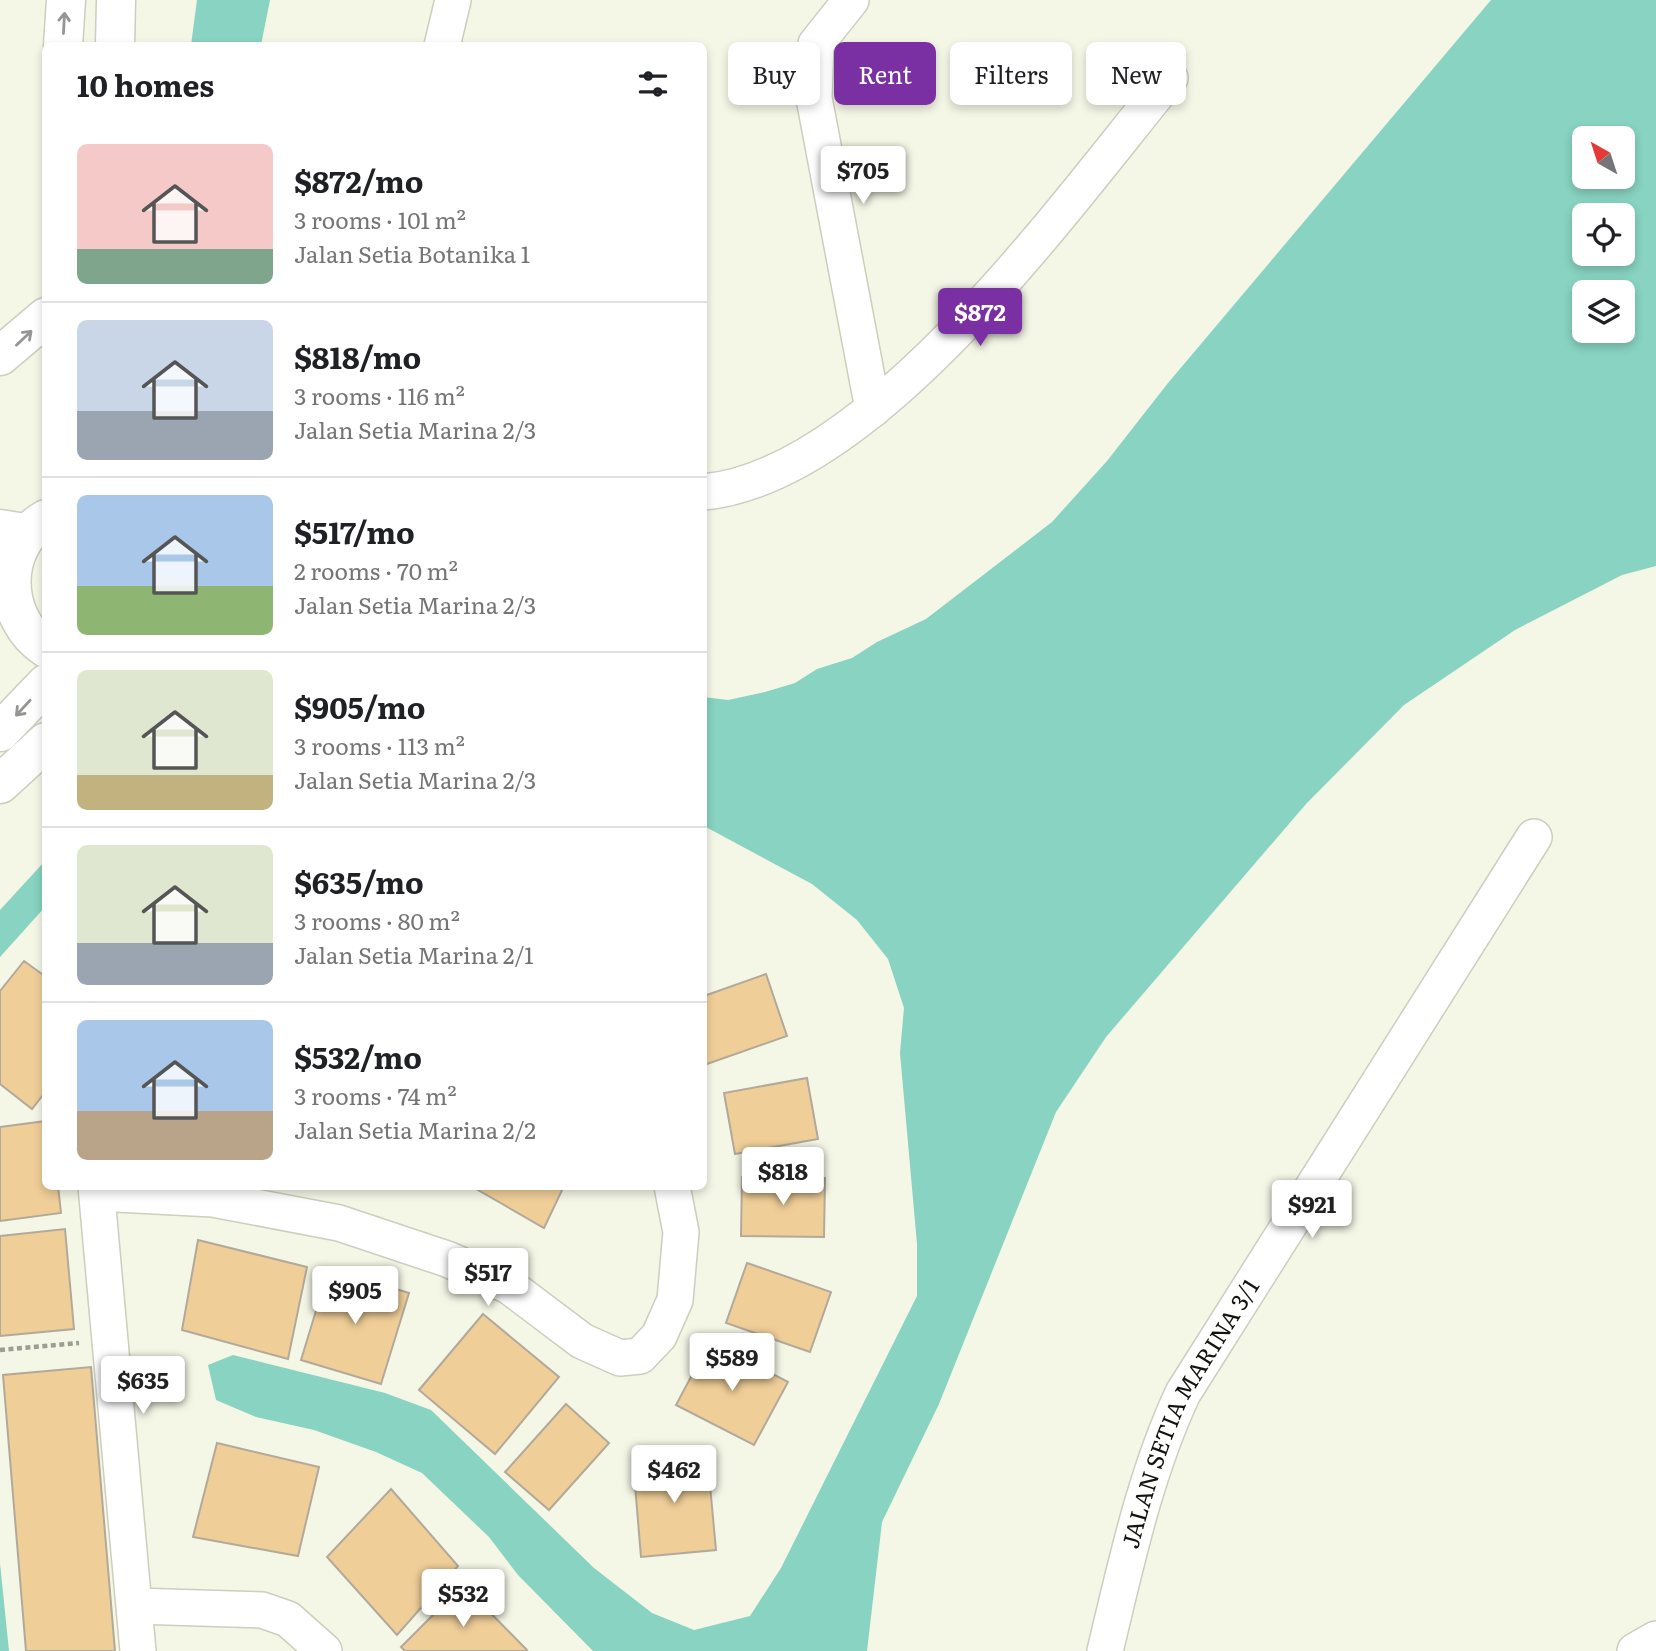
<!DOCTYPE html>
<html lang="en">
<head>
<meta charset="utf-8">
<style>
  :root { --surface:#fff; --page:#f2f2f2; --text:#202124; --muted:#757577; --line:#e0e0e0; --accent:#7a30a2 }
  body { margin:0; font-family:Literata,serif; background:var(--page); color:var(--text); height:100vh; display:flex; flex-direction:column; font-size:26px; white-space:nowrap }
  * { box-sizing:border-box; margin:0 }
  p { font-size:23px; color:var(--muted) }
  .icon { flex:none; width:38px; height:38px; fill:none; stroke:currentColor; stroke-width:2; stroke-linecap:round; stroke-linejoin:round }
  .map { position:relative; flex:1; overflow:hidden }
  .sheet { position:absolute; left:42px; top:42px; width:665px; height:1148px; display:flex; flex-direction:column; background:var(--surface); border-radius:10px; box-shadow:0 4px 10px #0003 }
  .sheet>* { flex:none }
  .top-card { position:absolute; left:728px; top:42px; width:665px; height:63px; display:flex; gap:14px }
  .needle { width:46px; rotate:321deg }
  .buttons { position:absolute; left:1572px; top:126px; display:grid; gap:14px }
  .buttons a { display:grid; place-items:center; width:63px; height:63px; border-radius:10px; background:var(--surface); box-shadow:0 4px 10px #0003; font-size:35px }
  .price { position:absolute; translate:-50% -60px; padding:0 16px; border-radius:7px; background:#fff; color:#222; font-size:23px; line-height:46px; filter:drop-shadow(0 2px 4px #0008) }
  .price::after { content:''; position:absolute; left:50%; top:42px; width:21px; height:16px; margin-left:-10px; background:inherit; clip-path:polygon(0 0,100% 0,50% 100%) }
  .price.on { background:var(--accent); color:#fff }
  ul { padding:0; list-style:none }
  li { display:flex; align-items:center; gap:21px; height:175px; padding:0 35px }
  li+li { border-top:2px solid var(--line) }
  li span { display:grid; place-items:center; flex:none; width:196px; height:140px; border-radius:10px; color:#555 }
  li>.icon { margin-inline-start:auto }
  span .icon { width:84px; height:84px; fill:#fffc; stroke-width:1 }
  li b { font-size:30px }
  h2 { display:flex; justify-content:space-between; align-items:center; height:84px; padding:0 35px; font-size:30px }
  .pill { padding:0 24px; border-radius:10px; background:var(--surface); box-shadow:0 4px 10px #0003; font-size:24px; line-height:63px }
  .pill.on { background:var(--accent); color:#fff }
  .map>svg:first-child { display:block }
</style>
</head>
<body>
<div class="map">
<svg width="1656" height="1651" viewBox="0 0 1656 1651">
  <rect width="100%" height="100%" fill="#f4f6e6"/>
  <!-- water -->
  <path fill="#88d3c1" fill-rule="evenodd" d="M 197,0 L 270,0 L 261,45 L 191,45 Z
    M 1491,0 L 1656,0 L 1656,566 L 1622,575 L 1515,630 L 1404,705 L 1306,804 L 1106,1037 L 1056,1112 L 939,1404 L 882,1522 L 867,1651 L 593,1651 L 518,1575 L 489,1537 L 422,1473 L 376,1452 L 314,1430 L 256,1417 L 216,1400 L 208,1365 L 233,1355 L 385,1393 L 431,1410 L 594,1568 L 652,1613 L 694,1630 L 750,1616 L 781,1568 L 917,1296 L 917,1244 L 900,1053 L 904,1008 L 888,959 L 857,920 L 812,884 L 704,826 L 704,697 L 728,700 L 765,692 L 795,683 L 817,669 L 852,658 L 877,642 L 926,619 L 1052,522 L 1107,461 L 1168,383 ZM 1622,138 L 1622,177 L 1584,177 L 1584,138 ZM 1622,215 L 1622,254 L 1584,254 L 1584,215 ZM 1584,292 L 1622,292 L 1622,331 L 1584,331 Z
    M 45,861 L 45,907 L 0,957 L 0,910 Z
    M 0,1563 L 9,1651 L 0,1651 Z"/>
  <!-- building -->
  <path fill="#efce98" stroke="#b2a99b" stroke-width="2" d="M 24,961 L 46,977 L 46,1091 L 32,1109 L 0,1084 L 0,991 Z
    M 766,974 L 787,1036 L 704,1065 L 704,996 Z
    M 807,1078 L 818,1139 L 735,1154 L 724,1093 Z
    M 46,1121 L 46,1186 L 58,1186 L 61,1213 L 0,1221 L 0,1127 Z
    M 742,1177 L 825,1178 L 824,1237 L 741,1236 Z
    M 471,1186 L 564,1186 L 544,1228 Z
    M 65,1229 L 74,1329 L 0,1336 L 0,1236 Z
    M 198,1240 L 307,1267 L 288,1359 L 182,1330 Z
    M 747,1263 L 831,1292 L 810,1352 L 726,1323 Z
    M 329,1268 L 409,1293 L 381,1384 L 301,1360 Z
    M 483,1314 L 559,1377 L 495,1454 L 419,1390 Z
    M 710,1341 L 788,1382 L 754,1445 L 676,1405 Z
    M 91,1367 L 115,1651 L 26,1651 L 3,1375 Z
    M 566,1404 L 609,1443 L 549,1510 L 505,1472 Z
    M 217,1443 L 319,1467 L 298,1556 L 193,1537 Z
    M 707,1453 L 716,1550 L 641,1557 L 633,1461 Z
    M 391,1489 L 458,1566 L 397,1635 L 327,1557 Z
    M 463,1585 L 527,1650 L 525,1651 L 405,1651 L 401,1647 Z"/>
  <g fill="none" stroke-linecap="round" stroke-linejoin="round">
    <!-- street casing -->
    <g stroke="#cccebe" stroke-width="38">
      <g id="street">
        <path d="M 851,0 L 816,44 L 814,98 L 873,409"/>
        <path d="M 442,46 L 453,0"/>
        <path d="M 704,492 C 873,476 1067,203 1170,78"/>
        <path d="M 96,1186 L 138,1651"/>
        <path d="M 97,1193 L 213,1199 L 339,1223 L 447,1259 L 509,1286 L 582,1341 L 620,1358 L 640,1356 L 659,1336 L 675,1300 L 681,1232 L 672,1186"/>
        <path d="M 135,1606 L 262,1610 L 288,1619 L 324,1651"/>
        <path id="s1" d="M 1105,1651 C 1126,1564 1145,1474 1183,1393 L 1534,837"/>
        <path d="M 1635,1651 L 1656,1639"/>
      </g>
    </g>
    <!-- secondary casing -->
    <g stroke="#cccebe" stroke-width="41">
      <path id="secondary" d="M 63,46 L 66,0
        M 115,46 L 116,0
        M 0,356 L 46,317
        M 46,519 C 0,545 0,618 46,648
        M 0,732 L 46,684
        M 0,784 L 46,742"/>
    </g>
    <!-- highway casing -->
    <g stroke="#cccebe" stroke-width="41">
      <path id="highway" d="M 0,529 L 25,533
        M 0,571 L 6,572"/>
    </g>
    <!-- path -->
    <path stroke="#9d9e93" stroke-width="4.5" stroke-dasharray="5 3.5" stroke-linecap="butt" d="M 0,1350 L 79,1343"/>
    <!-- street -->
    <use href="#street" stroke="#fff" stroke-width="35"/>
    <!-- secondary -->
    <use href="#secondary" stroke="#fff" stroke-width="38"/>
    <!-- highway -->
    <use href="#highway" stroke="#fff" stroke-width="38"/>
  </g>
  <!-- one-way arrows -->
  <defs><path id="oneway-shaft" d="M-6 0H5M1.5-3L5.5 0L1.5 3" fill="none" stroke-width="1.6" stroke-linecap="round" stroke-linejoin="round" transform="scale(1.75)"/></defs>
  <g stroke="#959593">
    <use href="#oneway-shaft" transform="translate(64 23) rotate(-87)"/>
    <use href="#oneway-shaft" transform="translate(24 338) rotate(-43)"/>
    <use href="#oneway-shaft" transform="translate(23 708) rotate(133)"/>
  </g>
  <g text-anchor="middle" stroke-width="6" stroke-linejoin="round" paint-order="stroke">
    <!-- street labels -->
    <g font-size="23" fill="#13140f" stroke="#f4f6e6">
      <text dy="8" stroke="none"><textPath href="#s1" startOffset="254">JALAN SETIA MARINA 3/1</textPath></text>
    </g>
  </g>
</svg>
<div class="buttons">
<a><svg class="needle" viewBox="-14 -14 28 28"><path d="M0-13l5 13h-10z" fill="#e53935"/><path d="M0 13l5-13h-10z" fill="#757577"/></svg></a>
<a><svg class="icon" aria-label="locate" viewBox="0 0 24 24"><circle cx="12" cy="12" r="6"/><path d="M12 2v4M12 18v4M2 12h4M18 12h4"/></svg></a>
<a><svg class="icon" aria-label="layers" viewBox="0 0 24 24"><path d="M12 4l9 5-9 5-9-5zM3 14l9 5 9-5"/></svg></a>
</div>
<b class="price" style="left:863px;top:206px">$705</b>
<b class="price on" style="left:980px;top:348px">$872</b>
<b class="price" style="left:783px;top:1207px">$818</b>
<b class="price" style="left:1312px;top:1240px">$921</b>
<b class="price" style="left:488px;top:1308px">$517</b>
<b class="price" style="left:355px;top:1326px">$905</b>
<b class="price" style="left:732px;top:1393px">$589</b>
<b class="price" style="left:143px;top:1416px">$635</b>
<b class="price" style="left:674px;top:1505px">$462</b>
<b class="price" style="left:463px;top:1629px">$532</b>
<div class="top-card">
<a class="pill">Buy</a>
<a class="pill on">Rent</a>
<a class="pill">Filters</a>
<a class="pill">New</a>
</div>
<section class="sheet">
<h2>10 homes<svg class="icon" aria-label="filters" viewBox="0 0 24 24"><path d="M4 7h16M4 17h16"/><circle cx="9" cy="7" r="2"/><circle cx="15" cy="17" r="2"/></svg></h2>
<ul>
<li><span style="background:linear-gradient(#f6c9c9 75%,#7fa58c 0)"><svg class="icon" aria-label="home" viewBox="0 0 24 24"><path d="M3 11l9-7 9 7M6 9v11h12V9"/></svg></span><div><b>$872/mo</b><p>3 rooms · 101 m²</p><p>Jalan Setia Botanika 1</p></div></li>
<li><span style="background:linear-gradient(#c9d6e8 65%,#9aa5b1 0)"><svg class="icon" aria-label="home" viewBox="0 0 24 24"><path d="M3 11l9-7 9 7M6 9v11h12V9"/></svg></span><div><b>$818/mo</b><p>3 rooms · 116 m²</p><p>Jalan Setia Marina 2/3</p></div></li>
<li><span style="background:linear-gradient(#a9c7e8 65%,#8fb573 0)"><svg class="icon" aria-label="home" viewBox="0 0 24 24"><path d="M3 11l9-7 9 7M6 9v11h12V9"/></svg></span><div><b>$517/mo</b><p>2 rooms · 70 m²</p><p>Jalan Setia Marina 2/3</p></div></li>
<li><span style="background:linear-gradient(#dfe7d0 75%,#c2b280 0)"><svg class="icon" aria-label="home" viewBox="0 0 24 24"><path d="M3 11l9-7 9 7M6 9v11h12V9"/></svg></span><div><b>$905/mo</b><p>3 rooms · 113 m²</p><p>Jalan Setia Marina 2/3</p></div></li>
<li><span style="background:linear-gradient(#dfe7d0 70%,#9aa5b1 0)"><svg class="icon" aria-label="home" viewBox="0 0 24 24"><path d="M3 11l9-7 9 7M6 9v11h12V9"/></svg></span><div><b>$635/mo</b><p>3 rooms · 80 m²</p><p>Jalan Setia Marina 2/1</p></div></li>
<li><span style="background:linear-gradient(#a9c7e8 65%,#b9a48a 0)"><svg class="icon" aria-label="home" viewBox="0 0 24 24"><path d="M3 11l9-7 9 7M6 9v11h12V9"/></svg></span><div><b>$532/mo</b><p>3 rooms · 74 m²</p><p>Jalan Setia Marina 2/2</p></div></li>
</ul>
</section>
</div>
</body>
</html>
